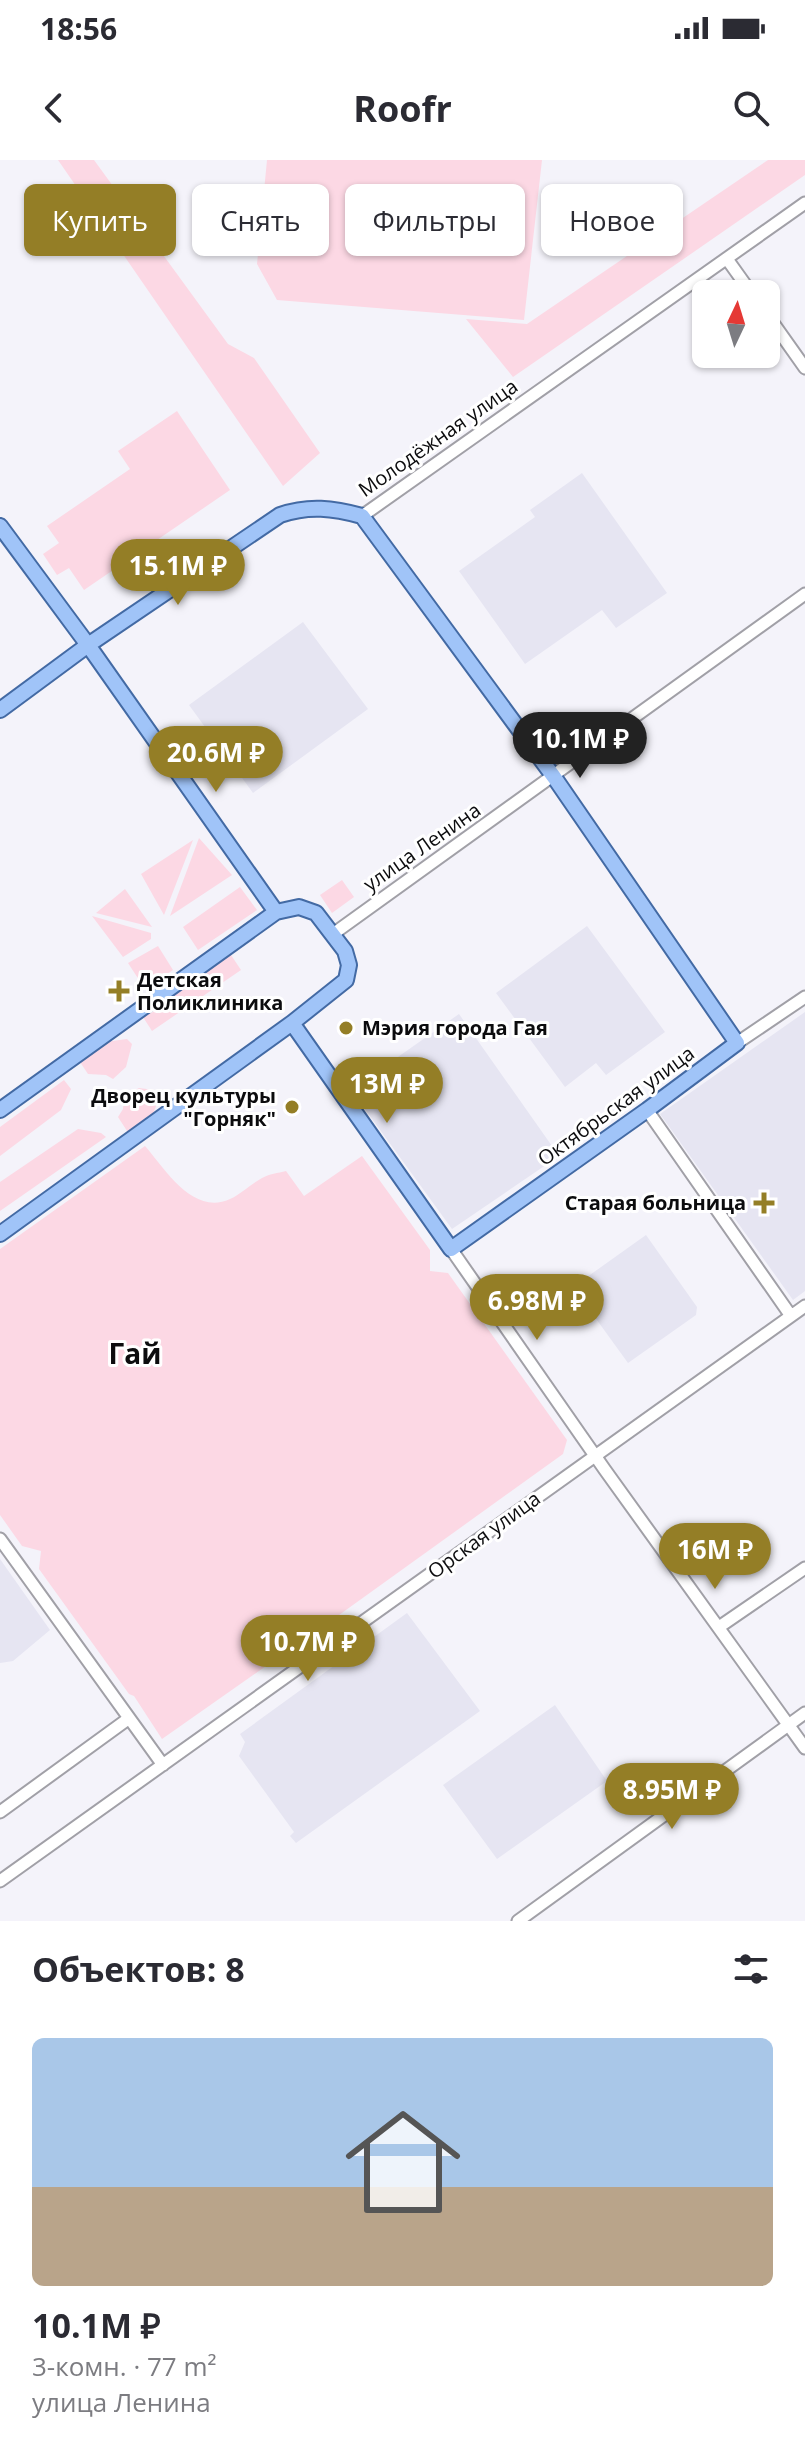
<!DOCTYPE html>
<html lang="ru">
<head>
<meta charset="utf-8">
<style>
  :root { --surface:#fff; --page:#f7f7f7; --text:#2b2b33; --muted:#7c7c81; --line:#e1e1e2; --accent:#947e26 }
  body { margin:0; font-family:"Open Sans",sans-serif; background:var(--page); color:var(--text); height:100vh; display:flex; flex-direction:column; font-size:30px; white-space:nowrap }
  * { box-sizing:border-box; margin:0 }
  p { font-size:26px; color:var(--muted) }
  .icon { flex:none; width:44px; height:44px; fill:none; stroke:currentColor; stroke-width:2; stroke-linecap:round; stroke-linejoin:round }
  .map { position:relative; height:1761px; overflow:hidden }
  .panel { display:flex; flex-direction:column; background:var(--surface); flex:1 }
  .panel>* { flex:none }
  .banner { position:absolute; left:24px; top:24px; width:758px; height:72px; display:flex; gap:16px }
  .needle { width:52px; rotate:4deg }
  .controls { position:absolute; left:692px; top:120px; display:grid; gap:16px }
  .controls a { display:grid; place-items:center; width:88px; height:88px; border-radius:12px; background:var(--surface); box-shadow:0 2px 6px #0004; font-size:40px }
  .price { position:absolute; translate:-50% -68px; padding:0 18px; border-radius:28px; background:var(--accent); color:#fff; font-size:26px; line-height:52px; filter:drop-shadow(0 2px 4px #0008) }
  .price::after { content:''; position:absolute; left:50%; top:48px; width:24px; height:18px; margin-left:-12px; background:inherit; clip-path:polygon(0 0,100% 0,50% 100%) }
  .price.on { background:#222; color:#fff }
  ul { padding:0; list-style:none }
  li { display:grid; align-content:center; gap:16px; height:424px; padding:0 32px }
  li+li { border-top:2px solid var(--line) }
  li span { display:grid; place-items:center; height:248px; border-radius:12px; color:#555 }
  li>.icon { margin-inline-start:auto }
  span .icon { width:144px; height:144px; fill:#fffc; stroke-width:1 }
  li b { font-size:34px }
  h2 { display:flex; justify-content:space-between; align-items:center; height:96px; padding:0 32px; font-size:34px }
  .chip { padding:0 28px; border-radius:12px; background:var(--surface); box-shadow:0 2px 6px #0004; font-size:28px; line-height:72px }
  .chip.on { background:var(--accent); color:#fff }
  .status { display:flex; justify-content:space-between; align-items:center; height:56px; padding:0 40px; background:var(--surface); direction:ltr }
  .status svg { height:22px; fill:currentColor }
  header { display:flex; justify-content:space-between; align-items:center; height:104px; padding:0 32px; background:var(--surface); font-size:36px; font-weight:700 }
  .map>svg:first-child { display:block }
</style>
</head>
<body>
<div class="status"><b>18:56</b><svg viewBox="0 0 49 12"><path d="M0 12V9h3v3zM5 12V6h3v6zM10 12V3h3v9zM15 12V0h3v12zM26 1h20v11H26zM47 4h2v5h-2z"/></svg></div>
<header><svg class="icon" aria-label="back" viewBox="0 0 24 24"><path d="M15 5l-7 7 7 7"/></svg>Roofr<svg class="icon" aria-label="search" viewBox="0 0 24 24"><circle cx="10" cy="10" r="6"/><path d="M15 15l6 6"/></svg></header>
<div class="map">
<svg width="805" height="1761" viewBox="0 0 805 1761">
  <rect width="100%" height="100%" fill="#f4f3fa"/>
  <!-- built -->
  <path fill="#e6e5f2" d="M 582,313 L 667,433 L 616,468 L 602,450 L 525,504 L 459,411 L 535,357 L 530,350 Z
    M 303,462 L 368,549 L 253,633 L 189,545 Z
    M 587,766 L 665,872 L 606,915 L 596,903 L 565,927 L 496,833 Z
    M 805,852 L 805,1131 L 793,1140 L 660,954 Z
    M 459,854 L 559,996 L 452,1069 L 351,930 Z
    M 646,1075 L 697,1147 L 696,1155 L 628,1203 L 573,1127 Z
    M 0,1399 L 50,1470 L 13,1501 L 0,1503 Z
    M 407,1453 L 480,1551 L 296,1683 L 290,1676 L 294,1672 L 239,1596 L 245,1582 L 240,1574 Z
    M 555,1545 L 607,1621 L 497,1699 L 443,1625 Z"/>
  <!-- green -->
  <path fill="#fcd8e4" d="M 58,0 L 94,0 L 228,184 L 254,198 L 320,293 L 283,326 Z
    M 267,0 L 542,0 L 524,160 L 277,140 L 257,104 Z
    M 768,0 L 805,0 L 805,15 L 513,217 L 466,159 L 527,164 Z
    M 177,251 L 230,330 L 84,430 L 69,408 L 57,415 L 43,394 L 59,383 L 47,366 L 130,309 L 118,291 Z
    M 199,678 L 232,715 L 170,756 Z
    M 193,680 L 164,755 L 141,714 Z
    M 342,720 L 354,737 L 332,753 L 320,735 Z
    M 240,727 L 257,750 L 198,790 L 183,767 Z
    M 125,729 L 152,767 L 96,753 Z
    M 92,756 L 151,773 L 151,779 L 123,797 Z
    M 158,786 L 173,810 L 145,829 L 128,803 Z
    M 229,792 L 241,810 L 152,871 L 141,854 Z
    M 127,879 L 132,884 L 126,907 L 113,919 L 106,915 L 88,914 L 78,899 L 98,883 Z
    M 64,920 L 71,929 L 61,950 L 0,996 L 0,967 Z
    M 139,928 L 162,931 L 151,959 L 129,974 L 118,957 L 123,949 L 124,936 Z
    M 78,969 L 101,973 L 106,977 L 0,1051 L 0,1022 Z
    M 145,986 C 165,1009 193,1056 230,1039 C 241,1034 251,1024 262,1018 C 269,1014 278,1013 286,1011 L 304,1036 L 362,996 L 430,1090 L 430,1111 L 448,1113 L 567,1280 L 563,1294 L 314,1473 L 298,1471 L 293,1487 L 162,1579 L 134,1536 L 129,1534 L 39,1409 L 41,1391 L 22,1386 L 0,1355 L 0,1089 Z"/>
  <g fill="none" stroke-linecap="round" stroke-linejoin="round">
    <!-- minor casing -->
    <g stroke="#a1a0a7" stroke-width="15">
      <path id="minor" d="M 727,99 L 752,134
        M 766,153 L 805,208
        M 362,356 L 805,43
        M 333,774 L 805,434
        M 737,883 L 805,837
        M 647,950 L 791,1156
        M 451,1089 L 605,1310 L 805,1588
        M 0,1379 L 163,1605
        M 719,1467 L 805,1408
        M 0,1652 L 128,1559
        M 0,1721 L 805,1146
        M 518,1761 L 805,1553"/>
    </g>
    <!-- major casing -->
    <g stroke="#436aa4" stroke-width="18">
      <path id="major" d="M 0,366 L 88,485 L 276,752 L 299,747 L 316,753 L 345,791 L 349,805 L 346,820 L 292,863 L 0,1074
        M 0,550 L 88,485 L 280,355 C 309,345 333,348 362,356 L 554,617 L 737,883 L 647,950 L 451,1089 L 292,863
        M 0,950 L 276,752"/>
    </g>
    <!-- minor -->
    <use href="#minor" stroke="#fff" stroke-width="11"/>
    <!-- major -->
    <use href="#major" stroke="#a0c4f8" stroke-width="14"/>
  </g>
  <!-- markers -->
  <g fill="#947e26" stroke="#fff" stroke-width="3">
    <path d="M115 819h8v8h8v8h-8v8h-8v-8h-8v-8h8z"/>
    <circle cx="346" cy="868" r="8"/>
    <circle cx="292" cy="947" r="8"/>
    <path d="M760 1031h8v8h8v8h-8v8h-8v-8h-8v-8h8z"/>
  </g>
  <g text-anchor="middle" stroke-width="6" stroke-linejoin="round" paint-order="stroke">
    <!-- street labels -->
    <g font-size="20" fill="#0c0c0e" stroke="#fff">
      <text transform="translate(438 278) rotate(-35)" y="7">Молодёжная улица</text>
      <text transform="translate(422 687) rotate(-35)" y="7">улица Ленина</text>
      <text transform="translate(616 946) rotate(-36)" y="7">Октябрьская улица</text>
      <text transform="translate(484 1375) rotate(-36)" y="7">Орская улица</text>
    </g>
    <!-- poi labels -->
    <g font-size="20" font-weight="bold" fill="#0c0c0e" stroke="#fff" text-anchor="start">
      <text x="137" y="827">Детская<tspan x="137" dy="23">Поликлиника</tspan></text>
      <text x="362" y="875">Мэрия города Гая</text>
      <text x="276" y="943" text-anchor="end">Дворец культуры<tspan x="276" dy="23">"Горняк"</tspan></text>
      <text x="746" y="1050" text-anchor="end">Старая больница</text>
    </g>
    <!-- district labels -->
    <g font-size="28" font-weight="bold" fill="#0c0c0e" stroke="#fff">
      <text x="135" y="1204">Гай</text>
    </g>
  </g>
</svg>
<div class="controls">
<a><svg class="needle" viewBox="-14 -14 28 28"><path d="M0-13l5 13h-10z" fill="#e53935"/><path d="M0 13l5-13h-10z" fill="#7c7c81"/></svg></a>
</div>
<b class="price" style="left:178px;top:447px">15.1M ₽</b>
<b class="price on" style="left:580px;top:620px">10.1M ₽</b>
<b class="price" style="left:216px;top:634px">20.6M ₽</b>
<b class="price" style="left:387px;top:965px">13M ₽</b>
<b class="price" style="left:537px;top:1182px">6.98M ₽</b>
<b class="price" style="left:715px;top:1431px">16M ₽</b>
<b class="price" style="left:308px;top:1523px">10.7M ₽</b>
<b class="price" style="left:672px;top:1671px">8.95M ₽</b>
<div class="banner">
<a class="chip on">Купить</a>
<a class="chip">Снять</a>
<a class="chip">Фильтры</a>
<a class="chip">Новое</a>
</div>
</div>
<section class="panel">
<h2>Объектов: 8<svg class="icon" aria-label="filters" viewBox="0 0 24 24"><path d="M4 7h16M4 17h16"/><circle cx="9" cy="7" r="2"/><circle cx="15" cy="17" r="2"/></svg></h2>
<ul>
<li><span style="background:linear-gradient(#a9c7e8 60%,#b9a48a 0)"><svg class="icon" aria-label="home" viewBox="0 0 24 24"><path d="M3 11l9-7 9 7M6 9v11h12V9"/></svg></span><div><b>10.1M ₽</b><p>3-комн. · 77 m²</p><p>улица Ленина</p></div></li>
</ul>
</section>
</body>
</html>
